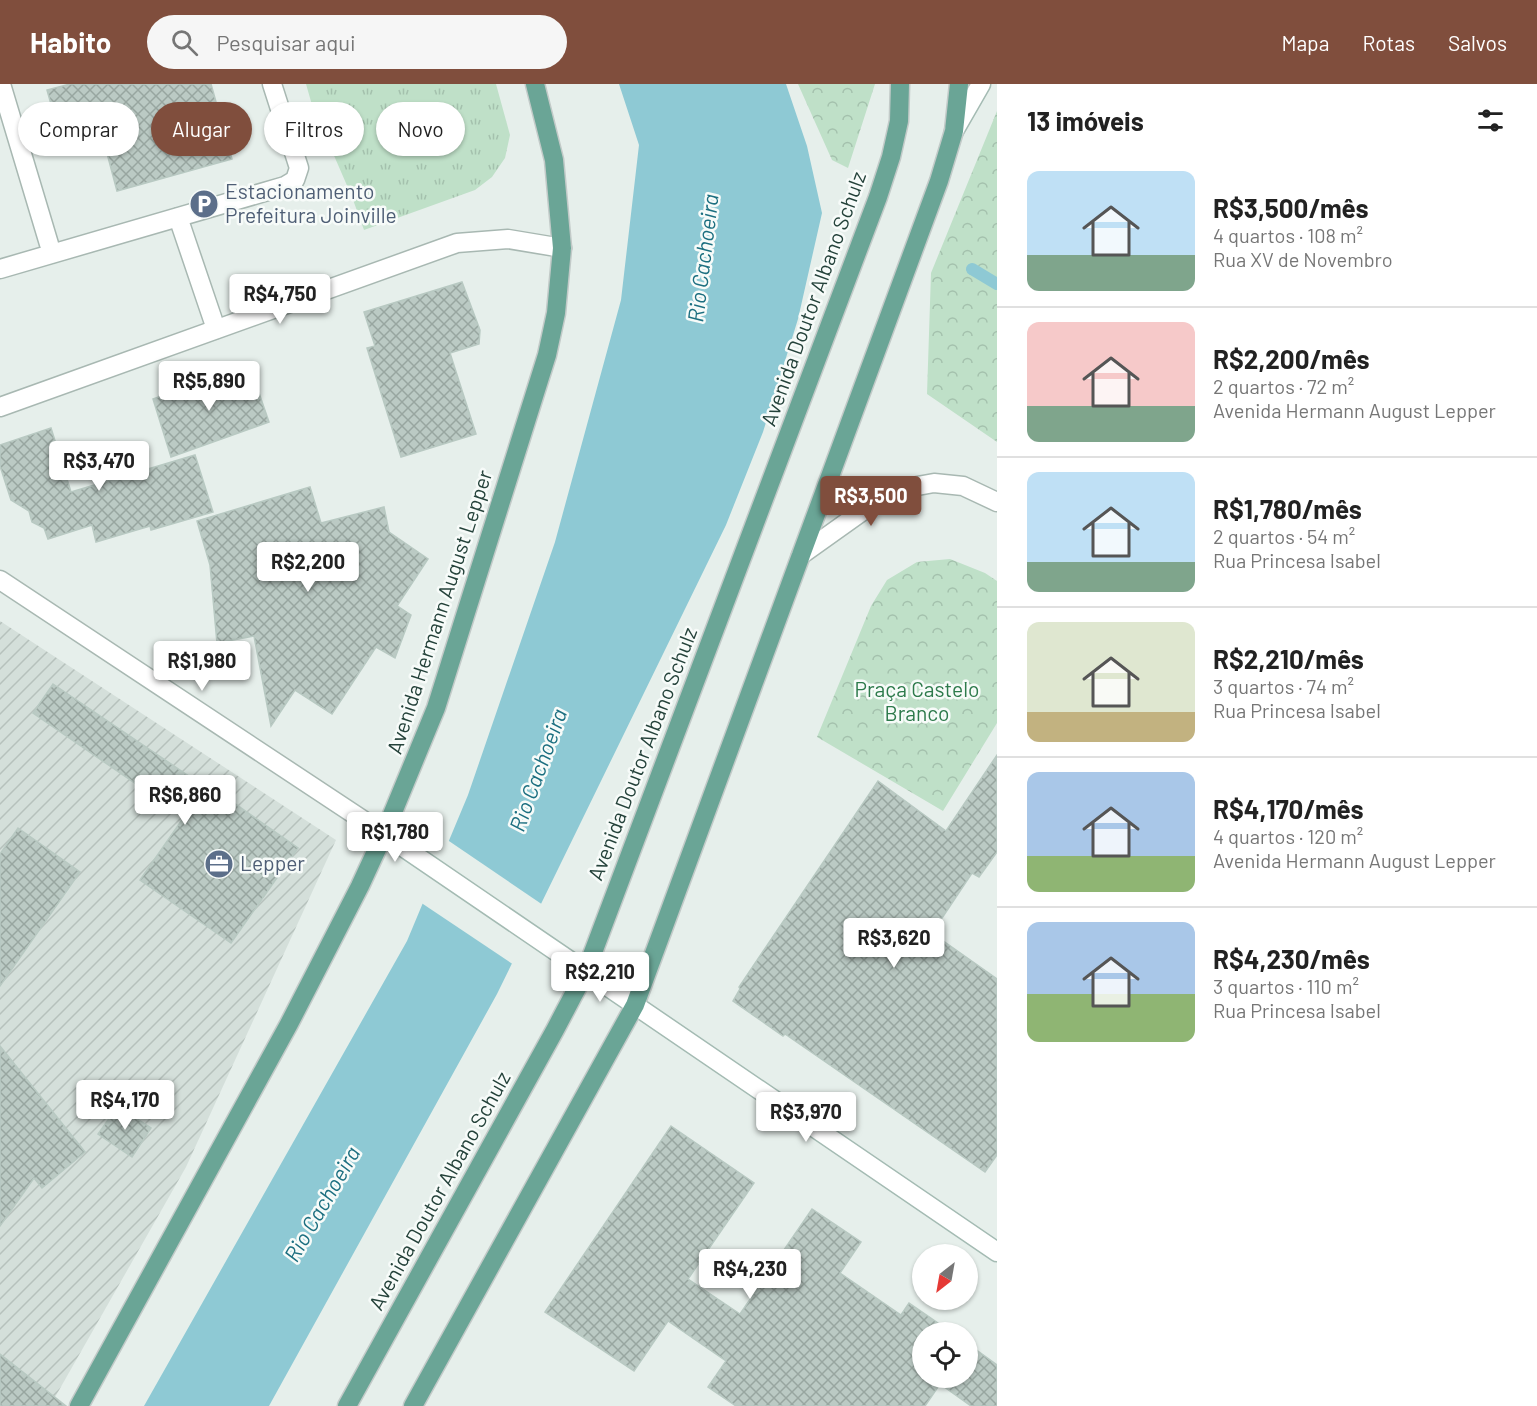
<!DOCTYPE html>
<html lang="pt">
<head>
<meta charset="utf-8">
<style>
  :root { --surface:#fff; --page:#f6f6f6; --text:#222; --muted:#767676; --line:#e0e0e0; --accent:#804e3d }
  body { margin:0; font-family:Barlow,sans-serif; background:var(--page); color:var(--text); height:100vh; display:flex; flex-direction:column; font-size:22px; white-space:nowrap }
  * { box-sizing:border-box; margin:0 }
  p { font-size:20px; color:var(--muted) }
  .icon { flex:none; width:33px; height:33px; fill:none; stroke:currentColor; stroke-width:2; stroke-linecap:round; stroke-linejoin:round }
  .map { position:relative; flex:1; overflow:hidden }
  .side { display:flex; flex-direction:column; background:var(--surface); width:540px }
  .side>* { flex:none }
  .top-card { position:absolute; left:18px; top:18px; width:570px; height:54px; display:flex; gap:12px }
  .needle { width:39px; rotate:211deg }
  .fabs { position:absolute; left:912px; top:1160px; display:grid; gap:12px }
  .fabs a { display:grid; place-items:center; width:66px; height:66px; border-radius:50%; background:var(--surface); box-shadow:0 2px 4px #0004; font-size:30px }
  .price { position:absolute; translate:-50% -51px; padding:0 14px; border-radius:6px; background:#fff; color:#222; font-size:20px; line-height:39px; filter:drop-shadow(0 2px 3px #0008) }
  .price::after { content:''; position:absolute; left:50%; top:36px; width:18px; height:14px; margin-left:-9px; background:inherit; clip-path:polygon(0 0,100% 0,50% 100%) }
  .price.current { background:var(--accent); color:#fff }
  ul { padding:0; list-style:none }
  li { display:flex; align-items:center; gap:18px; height:150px; padding:0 30px }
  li+li { border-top:2px solid var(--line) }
  li span { display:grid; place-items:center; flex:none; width:168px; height:120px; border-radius:12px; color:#555 }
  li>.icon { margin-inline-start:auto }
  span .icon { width:72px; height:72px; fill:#fffc; stroke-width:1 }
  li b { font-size:26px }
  h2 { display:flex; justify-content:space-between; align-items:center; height:72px; padding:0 30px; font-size:26px }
  .tag { padding:0 21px; border-radius:27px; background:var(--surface); box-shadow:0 2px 4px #0004; font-size:21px; line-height:54px }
  .tag.current { background:var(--accent); color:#fff }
  header { display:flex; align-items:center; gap:36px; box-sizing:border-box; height:84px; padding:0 30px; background:var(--accent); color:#fff }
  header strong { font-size:28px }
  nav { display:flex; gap:33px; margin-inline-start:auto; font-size:21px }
  .search { width:420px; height:54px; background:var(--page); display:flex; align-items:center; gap:15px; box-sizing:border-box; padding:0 21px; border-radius:33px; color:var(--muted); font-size:22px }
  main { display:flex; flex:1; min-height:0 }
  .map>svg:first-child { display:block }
</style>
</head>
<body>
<header>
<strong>Habito</strong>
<div class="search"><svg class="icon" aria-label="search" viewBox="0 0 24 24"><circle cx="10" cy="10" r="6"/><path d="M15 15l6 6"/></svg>Pesquisar aqui</div>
<nav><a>Mapa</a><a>Rotas</a><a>Salvos</a></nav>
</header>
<main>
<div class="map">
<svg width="997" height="1322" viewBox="0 0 997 1322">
  <defs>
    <pattern id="industrial-furrows" width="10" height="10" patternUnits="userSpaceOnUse" patternTransform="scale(1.5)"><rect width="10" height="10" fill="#d4dfda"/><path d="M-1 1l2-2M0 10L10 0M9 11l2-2" fill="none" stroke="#b6c1bc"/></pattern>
    <pattern id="grass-tufts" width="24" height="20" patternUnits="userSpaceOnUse" patternTransform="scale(1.5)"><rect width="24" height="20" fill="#bfe0c8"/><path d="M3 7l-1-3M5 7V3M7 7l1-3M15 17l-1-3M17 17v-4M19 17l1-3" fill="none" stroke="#a4c1ad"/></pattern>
    <pattern id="forest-crowns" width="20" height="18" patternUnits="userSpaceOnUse" patternTransform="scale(1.5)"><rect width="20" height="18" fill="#bfe0c8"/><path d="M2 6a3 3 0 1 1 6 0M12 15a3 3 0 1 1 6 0" fill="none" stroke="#a4c1ad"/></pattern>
    <pattern id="building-cross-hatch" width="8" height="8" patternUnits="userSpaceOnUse" patternTransform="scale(1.5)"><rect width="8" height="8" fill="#bbcac4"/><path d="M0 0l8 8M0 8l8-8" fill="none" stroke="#98a6a0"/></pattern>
  </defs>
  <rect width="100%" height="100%" fill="#e6efeb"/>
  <!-- industrial -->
  <path fill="url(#industrial-furrows)" d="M 0,537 L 336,756 L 186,1083 L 50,1322 L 0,1322 Z"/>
  <!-- grass -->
  <path fill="url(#grass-tufts)" d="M 306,0 L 496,0 L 510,51 L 505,74 L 492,93 L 475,106 L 364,146 L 352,113 L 312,21 Z"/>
  <!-- forest -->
  <path fill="url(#forest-crowns)" d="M 798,0 L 875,0 L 848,84 L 832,76 Z
    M 997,27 L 997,358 L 927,310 L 931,189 Z
    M 950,475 L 985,489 L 997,497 L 997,639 L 943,727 L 817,653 L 871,522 L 887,496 L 917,478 Z"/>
  <!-- water -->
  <path fill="#8ec9d4" d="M 619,0 L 786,0 L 807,62 L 822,129 L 798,235 L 763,348 L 726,441 L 497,910 L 269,1322 L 144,1322 L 407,857 L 468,711 L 555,458 L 621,216 L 639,61 Z"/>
  <!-- pier -->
  <path fill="#e6efeb" d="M 446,755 L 543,821 L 514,881 L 420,818 Z"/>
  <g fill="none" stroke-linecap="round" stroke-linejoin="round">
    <!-- stream -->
    <path stroke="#8ec9d4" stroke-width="12" d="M 972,185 L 997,200"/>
  </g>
  <!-- building -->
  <path fill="url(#building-cross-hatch)" stroke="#b8c9c2" stroke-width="1.5" d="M 70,0 L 211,0 L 232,75 L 117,107 L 104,58 L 65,70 L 47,6 Z
    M 462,198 L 480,246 L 479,260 L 450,269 L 476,350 L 401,373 L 367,264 L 375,262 L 364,228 Z
    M 240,284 L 250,312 L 259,309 L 269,338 L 171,373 L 153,315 Z
    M 51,344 L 71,408 L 195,371 L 213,428 L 151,446 L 150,442 L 96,458 L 92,441 L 48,455 L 44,444 L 32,438 L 29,427 L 11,416 L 0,382 L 0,361 Z
    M 310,403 L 321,439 L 384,423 L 389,448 L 428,475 L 397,522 L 411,531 L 395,574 L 376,563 L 332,630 L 295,606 L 271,642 L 254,552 L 217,559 L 210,481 L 197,437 Z
    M 53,600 L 205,703 L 207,700 L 298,764 L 231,859 L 140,796 L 184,733 L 33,629 Z
    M 997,671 L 997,768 L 979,793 L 972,789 L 932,849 L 997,895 L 997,1071 L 985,1088 L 785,950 L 783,952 L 733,917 L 740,905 L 739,903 L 878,697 L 946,747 Z
    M 18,744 L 80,788 L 0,902 L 0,770 Z
    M 0,962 L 85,1068 L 42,1104 L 34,1094 L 0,1142 Z
    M 118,1022 L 151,1044 L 132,1073 L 98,1050 Z
    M 671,1042 L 754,1099 L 688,1195 L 740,1230 L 812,1125 L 861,1158 L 840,1189 L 901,1231 L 909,1219 L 951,1248 L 922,1248 L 922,1293 L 968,1293 L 968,1260 L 997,1281 L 997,1322 L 971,1322 L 940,1300 L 925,1322 L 736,1322 L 708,1303 L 726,1277 L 668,1237 L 634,1287 L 545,1228 Z
    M 0,1270 L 66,1322 L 0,1322 Z"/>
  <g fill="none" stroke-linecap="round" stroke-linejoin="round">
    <!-- lane casing -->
    <g stroke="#a8b8b2" stroke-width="21">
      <path id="lane" d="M 1,0 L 52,170
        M 178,133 L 216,245
        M 0,185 L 285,102 L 295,96 L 299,84 L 272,0"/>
    </g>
    <!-- street casing -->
    <g stroke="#a8b8b2" stroke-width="21">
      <path id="street" d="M 0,323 L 457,159 L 508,155 L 562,164
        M 801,471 L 867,424 L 901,405 L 934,399 L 963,402 L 997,418
        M 0,496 L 384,750"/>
    </g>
    <!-- secondary casing -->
    <g stroke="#a4bbb3" stroke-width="21">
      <path id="secondary" d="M 954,47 L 981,0
        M 384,750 L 997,1168"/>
    </g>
    <!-- primary casing -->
    <g stroke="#c2cac8" stroke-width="21">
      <path id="primary" d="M 79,1322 L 289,940 L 360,802 L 384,750 L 436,624 L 547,271 L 556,229 L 562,164 L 554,76 L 535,0
        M 347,1322 L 555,946 L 586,887 L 878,113 L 891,73 L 899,37 L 900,0
        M 413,1322 L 635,921 L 939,97 L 954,47 L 959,0"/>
    </g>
    <!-- lane -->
    <use href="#lane" stroke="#fff" stroke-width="18"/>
    <!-- street -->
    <use href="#street" stroke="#fff" stroke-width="18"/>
    <!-- secondary -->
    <use href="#secondary" stroke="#fff" stroke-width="18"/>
    <!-- primary -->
    <use href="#primary" stroke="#6aa596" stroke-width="18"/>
  </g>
  <!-- icons -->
  <defs>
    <g id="parking-disc" transform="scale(1.5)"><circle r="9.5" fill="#5c6f8a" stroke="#f7fbf9"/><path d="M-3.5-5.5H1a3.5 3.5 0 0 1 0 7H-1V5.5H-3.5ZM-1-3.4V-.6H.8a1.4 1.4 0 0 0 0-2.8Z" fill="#fff"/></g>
    <g id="office-disc" transform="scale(1.5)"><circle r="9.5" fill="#5c6f8a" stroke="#f7fbf9"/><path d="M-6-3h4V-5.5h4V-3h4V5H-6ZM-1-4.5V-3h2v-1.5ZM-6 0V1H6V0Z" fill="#fff"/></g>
  </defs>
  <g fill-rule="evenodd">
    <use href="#parking-disc" x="204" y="120"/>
    <use href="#office-disc" x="219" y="780"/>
  </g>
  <g text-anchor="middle" stroke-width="5" stroke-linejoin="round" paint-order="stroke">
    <!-- service labels -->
    <g font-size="21" fill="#4e5e75" stroke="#f7fbf9" text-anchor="start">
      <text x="225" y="115">Estacionamento<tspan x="225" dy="24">Prefeitura Joinville</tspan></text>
      <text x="240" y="787">Lepper</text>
    </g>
    <!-- street labels -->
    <g font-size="21" fill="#24423a" stroke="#f7fbf9">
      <text transform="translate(814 215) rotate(-70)" y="7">Avenida Doutor Albano Schulz</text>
      <text transform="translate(440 528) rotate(-72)" y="7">Avenida Hermann August Lepper</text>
      <text transform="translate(643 670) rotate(-69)" y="7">Avenida Doutor Albano Schulz</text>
      <text transform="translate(440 1107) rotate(-61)" y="7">Avenida Doutor Albano Schulz</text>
    </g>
    <!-- park labels -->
    <g font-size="21" fill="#2d7a4b" stroke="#f7fbf9">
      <text x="917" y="613">Praça Castelo<tspan x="917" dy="24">Branco</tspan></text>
    </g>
    <!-- water labels -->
    <g font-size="22" font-style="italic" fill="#1c6f80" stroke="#f7fbf9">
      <text transform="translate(703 174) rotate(-83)" y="8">Rio Cachoeira</text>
      <text transform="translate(538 686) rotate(-70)" y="8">Rio Cachoeira</text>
      <text transform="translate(322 1120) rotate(-60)" y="8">Rio Cachoeira</text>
    </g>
  </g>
</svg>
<div class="fabs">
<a><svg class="needle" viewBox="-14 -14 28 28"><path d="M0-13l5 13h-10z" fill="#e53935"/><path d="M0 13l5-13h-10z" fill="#767676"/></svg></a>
<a><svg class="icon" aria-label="locate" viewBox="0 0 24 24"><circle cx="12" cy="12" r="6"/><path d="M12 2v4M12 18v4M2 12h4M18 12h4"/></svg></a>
</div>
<b class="price" style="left:280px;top:241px">R$4,750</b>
<b class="price" style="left:209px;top:328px">R$5,890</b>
<b class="price" style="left:99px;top:408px">R$3,470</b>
<b class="price current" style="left:871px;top:443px">R$3,500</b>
<b class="price" style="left:308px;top:509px">R$2,200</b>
<b class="price" style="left:202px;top:608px">R$1,980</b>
<b class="price" style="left:185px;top:742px">R$6,860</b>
<b class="price" style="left:395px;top:779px">R$1,780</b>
<b class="price" style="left:894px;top:885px">R$3,620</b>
<b class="price" style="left:600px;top:919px">R$2,210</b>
<b class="price" style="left:125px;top:1047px">R$4,170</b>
<b class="price" style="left:806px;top:1059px">R$3,970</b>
<b class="price" style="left:750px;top:1216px">R$4,230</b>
<div class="top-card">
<a class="tag">Comprar</a>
<a class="tag current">Alugar</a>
<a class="tag">Filtros</a>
<a class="tag">Novo</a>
</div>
</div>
<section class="side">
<h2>13 imóveis<svg class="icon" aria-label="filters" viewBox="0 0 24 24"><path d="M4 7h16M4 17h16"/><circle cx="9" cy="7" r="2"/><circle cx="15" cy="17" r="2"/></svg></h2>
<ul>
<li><span style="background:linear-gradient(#bfe0f5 70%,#7fa58c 0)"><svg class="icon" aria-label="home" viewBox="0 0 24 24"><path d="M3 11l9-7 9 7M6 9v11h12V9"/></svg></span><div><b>R$3,500/mês</b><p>4 quartos · 108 m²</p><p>Rua XV de Novembro</p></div></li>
<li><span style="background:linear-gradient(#f6c9c9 70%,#7fa58c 0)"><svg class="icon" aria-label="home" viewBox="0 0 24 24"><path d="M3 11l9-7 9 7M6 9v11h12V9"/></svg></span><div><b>R$2,200/mês</b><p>2 quartos · 72 m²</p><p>Avenida Hermann August Lepper</p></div></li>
<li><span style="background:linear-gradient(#bfe0f5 75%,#7fa58c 0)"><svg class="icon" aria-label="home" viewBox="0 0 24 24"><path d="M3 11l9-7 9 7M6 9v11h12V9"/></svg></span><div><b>R$1,780/mês</b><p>2 quartos · 54 m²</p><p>Rua Princesa Isabel</p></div></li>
<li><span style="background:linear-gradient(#dfe7d0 75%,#c2b280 0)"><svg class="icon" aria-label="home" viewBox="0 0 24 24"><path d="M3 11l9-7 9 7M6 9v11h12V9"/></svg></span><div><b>R$2,210/mês</b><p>3 quartos · 74 m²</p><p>Rua Princesa Isabel</p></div></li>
<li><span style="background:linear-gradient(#a9c7e8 70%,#8fb573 0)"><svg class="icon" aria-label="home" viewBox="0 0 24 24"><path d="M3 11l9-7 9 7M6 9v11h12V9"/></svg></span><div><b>R$4,170/mês</b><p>4 quartos · 120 m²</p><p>Avenida Hermann August Lepper</p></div></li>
<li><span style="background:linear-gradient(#a9c7e8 60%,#8fb573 0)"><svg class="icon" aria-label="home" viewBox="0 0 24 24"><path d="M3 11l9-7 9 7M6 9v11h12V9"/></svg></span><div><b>R$4,230/mês</b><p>3 quartos · 110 m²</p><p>Rua Princesa Isabel</p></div></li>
</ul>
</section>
</main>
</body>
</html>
